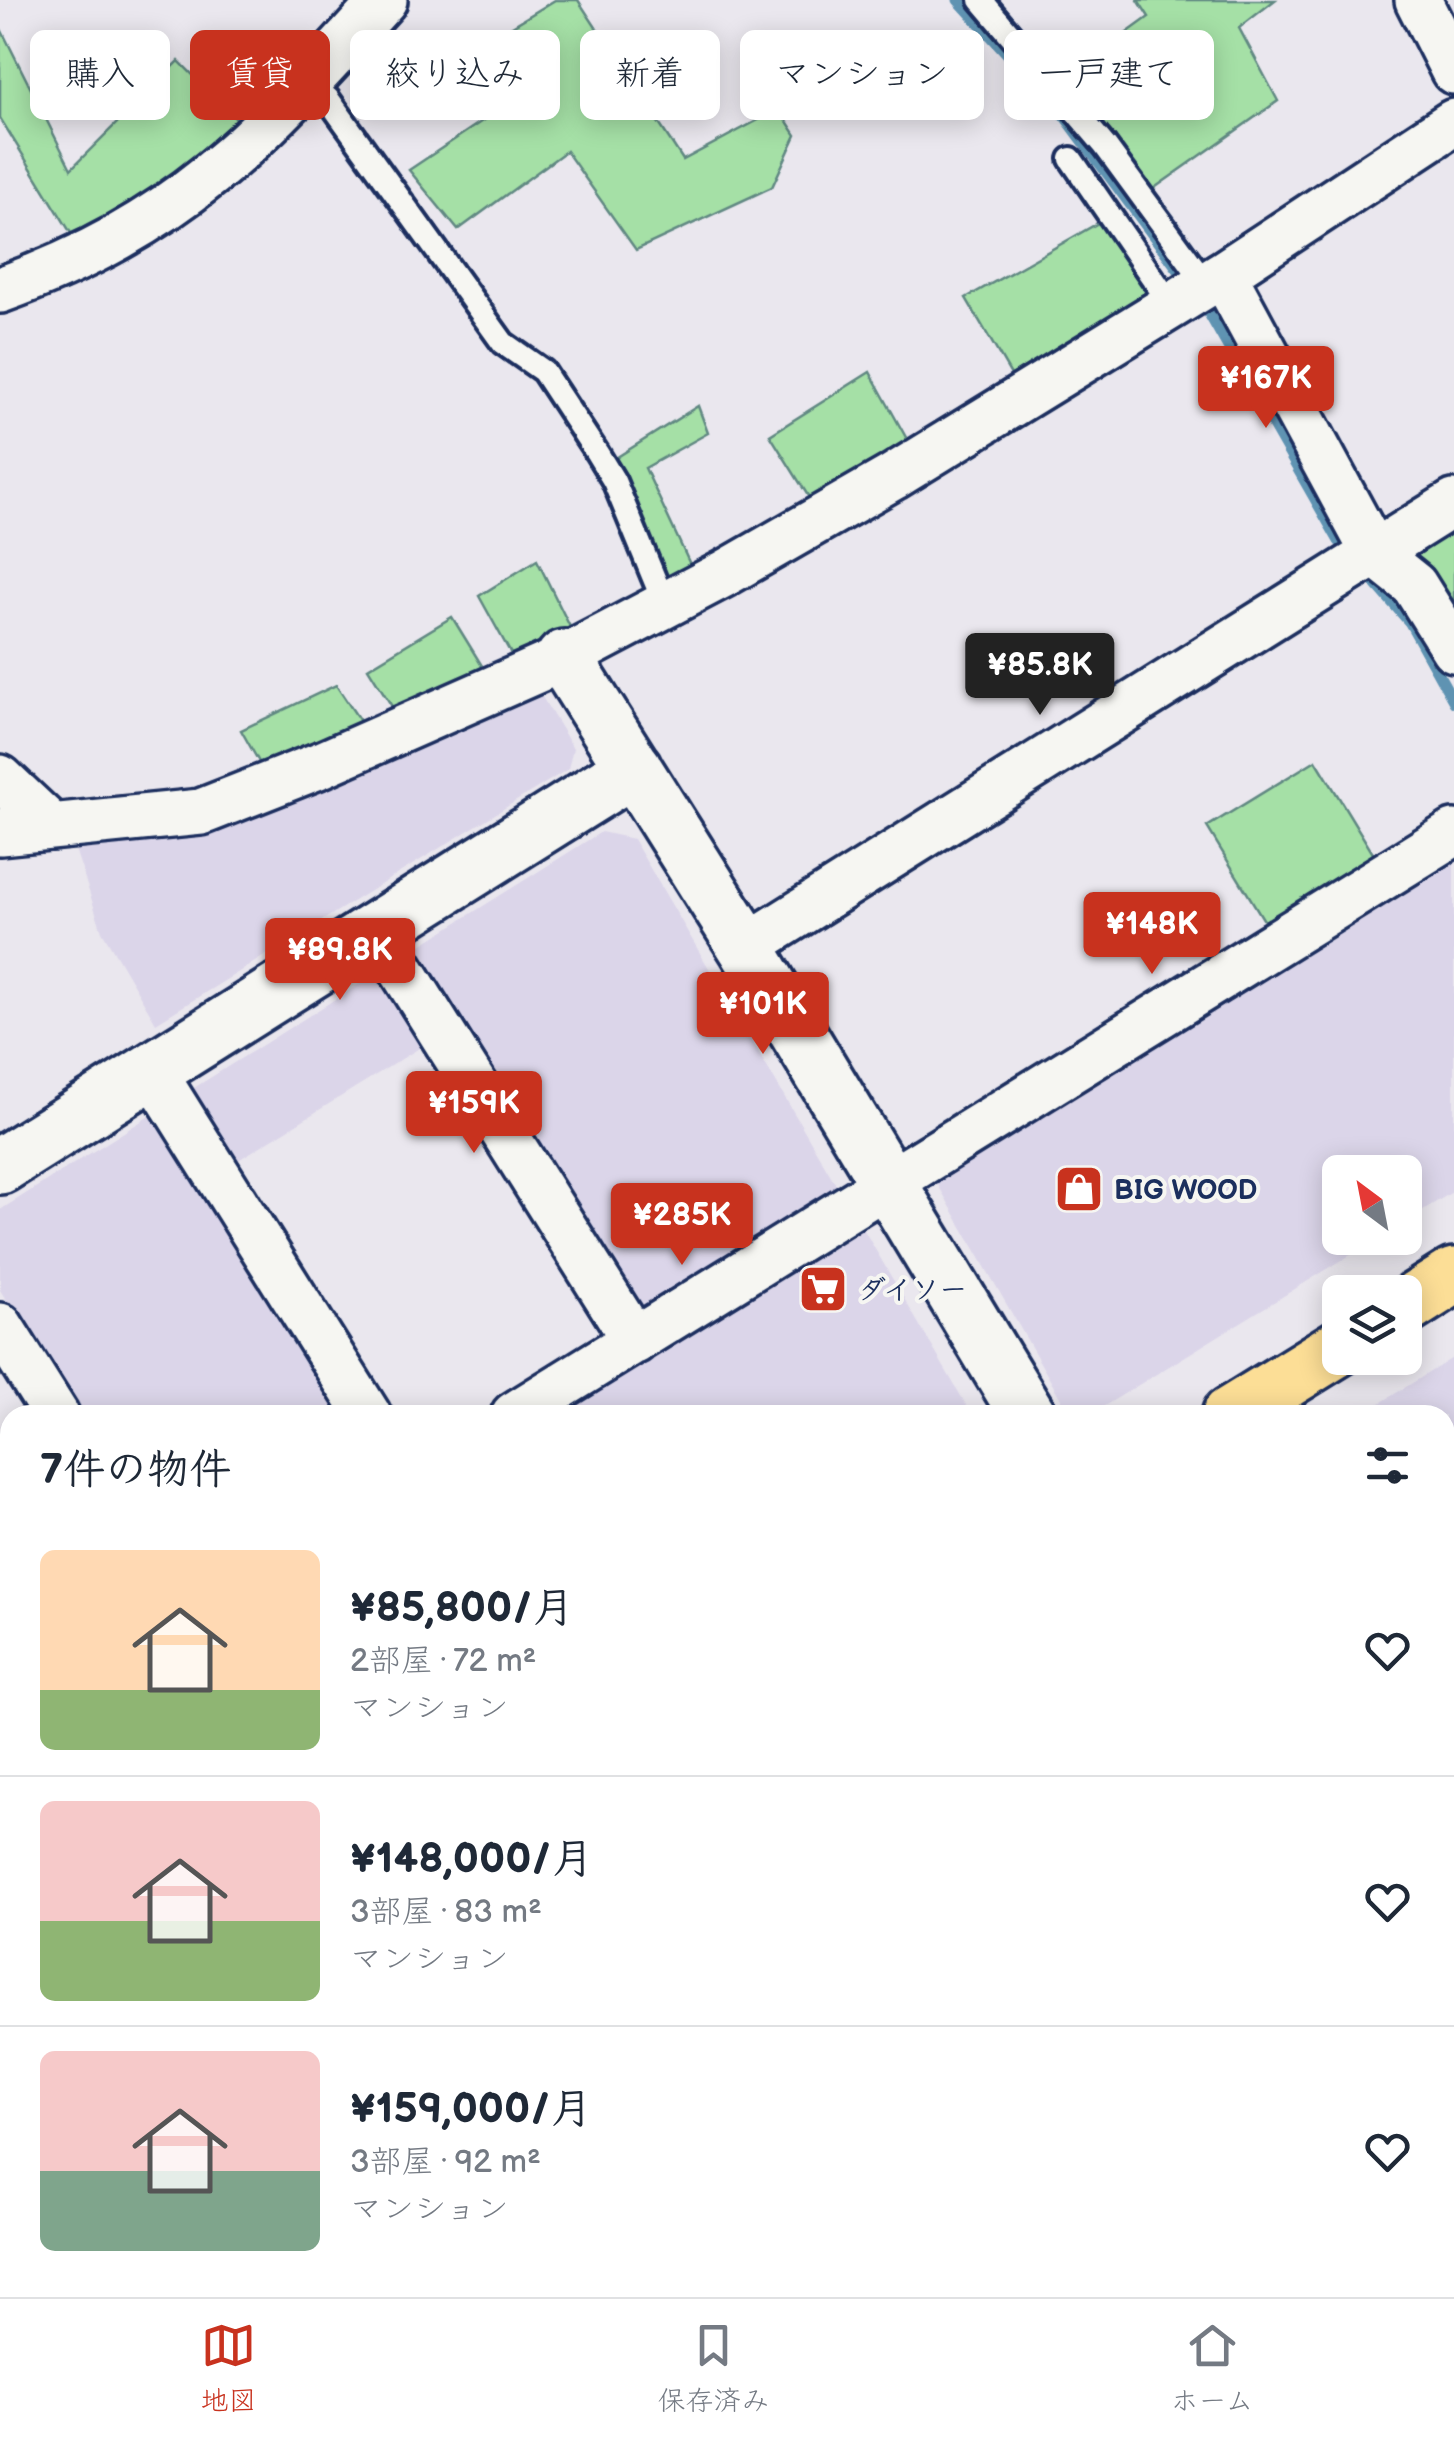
<!DOCTYPE html>
<html lang="ja">
<head>
<meta charset="utf-8">
<style>
  :root { --surface:#fff; --page:#f6f6f7; --text:#1f2937; --muted:#747a83; --line:#e0e1e3; --accent:#c8321e }
  body { margin:0; font-family:"Balsamiq Sans","Klee One",sans-serif; background:var(--page); color:var(--text); height:100vh; display:flex; flex-direction:column; font-size:38px; white-space:nowrap }
  * { box-sizing:border-box; margin:0 }
  p { font-size:32px; color:var(--muted) }
  .icon { flex:none; width:55px; height:55px; fill:none; stroke:currentColor; stroke-width:2; stroke-linecap:round; stroke-linejoin:round }
  .map { position:relative; flex:1; overflow:hidden }
  .details { position:absolute; left:0px; top:1405px; width:1455px; height:892px; display:flex; flex-direction:column; background:var(--surface); border-radius:30px 30px 0 0; box-shadow:0 5px 25px #0003 }
  .details>* { flex:none }
  .hud { position:absolute; left:30px; top:30px; width:1395px; height:90px; display:flex; gap:20px }
  .needle { width:65px; rotate:328deg }
  .controls { position:absolute; left:1322px; top:1155px; display:grid; gap:20px }
  .controls a { display:grid; place-items:center; width:100px; height:100px; border-radius:15px; background:var(--surface); box-shadow:0 5px 25px #0003; font-size:50px }
  .price { position:absolute; translate:-50% -85px; padding:0 22px; border-radius:10px; background:var(--accent); color:#fff; font-size:32px; line-height:65px; filter:drop-shadow(0 2px 5px #0008) }
  .price::after { content:''; position:absolute; left:50%; top:60px; width:30px; height:22px; margin-left:-15px; background:inherit; clip-path:polygon(0 0,100% 0,50% 100%) }
  .price.current { background:#222; color:#fff }
  ul { padding:0; list-style:none }
  li { display:flex; align-items:center; gap:30px; height:250px; padding:0 40px }
  li+li { border-top:2px solid var(--line) }
  li span { display:grid; place-items:center; flex:none; width:280px; height:200px; border-radius:15px; color:#555 }
  li>.icon { margin-inline-start:auto }
  span .icon { width:120px; height:120px; fill:#fffc; stroke-width:1 }
  li b { font-size:42px }
  h2 { display:flex; justify-content:space-between; align-items:center; height:120px; padding:0 40px; font-size:42px }
  .tag { padding:0 35px; border-radius:15px; background:var(--surface); box-shadow:0 5px 25px #0003; font-size:35px; line-height:90px }
  .tag.current { background:var(--accent); color:#fff }
  .tab-bar { display:flex; justify-content:space-around; align-items:center; height:140px; border-top:2px solid var(--line); background:var(--surface); font-size:28px; color:var(--muted) }
  .tab-bar a { display:grid; justify-items:center; gap:5px }
  .tab-bar .current { color:var(--accent) }
  .map>svg:first-child { display:block }
</style>
</head>
<body>
<div class="map">
<svg width="1454" height="2297" viewBox="0 0 1454 2297">
  <rect width="100%" height="100%" fill="#eae7ee"/>
  <filter id="ink" filterUnits="userSpaceOnUse"><feTurbulence type="fractalNoise" baseFrequency=".01" numOctaves="2"/><feDisplacementMap in="SourceGraphic" scale="20" xChannelSelector="R" yChannelSelector="G"/><feConvolveMatrix kernelMatrix="1 2 1 2 8 2 1 2 1" color-interpolation-filters="sRGB"/></filter>
  <g filter="url(#ink)">
    <!-- built -->
    <path fill="#dbd5e9" d="M 526,691 L 542,697 L 573,748 L 568,769 L 156,1023 L 102,931 L 72,840 Z
      M 601,832 L 633,839 L 841,1193 L 638,1318 L 455,1026 L 201,1183 L 346,1415 L 78,1415 L 0,1290 L 0,1210 Z
      M 1454,858 L 1454,1191 L 1405,1221 L 1405,1172 L 1340,1172 L 1340,1238 L 1378,1238 L 1101,1408 L 1065,1406 L 934,1178 Z
      M 861,1225 L 972,1415 L 553,1415 Z
      M 1454,1357 L 1454,1698 L 1445,1704 L 1445,1415 L 1361,1415 Z
      M 10,1749 L 10,2083 L 0,2089 L 0,1756 Z
      M 10,2255 L 10,2288 L 285,2288 L 270,2297 L 0,2297 L 0,2261 Z"/>
    <!-- green -->
    <path fill="#a5e0a6" stroke="#608882" stroke-width="2.5" d="M 555,0 L 578,0 L 683,160 L 779,109 L 796,135 L 772,187 L 636,250 L 566,151 L 458,230 L 409,170 L 530,89 L 494,37 Z
      M 1138,0 L 1275,0 L 1239,28 L 1278,101 L 1153,189 L 1066,77 L 1149,17 Z
      M 0,27 L 71,169 L 179,61 L 247,129 L 77,243 L 0,118 Z
      M 1100,222 L 1154,304 L 1018,387 L 966,298 Z
      M 870,372 L 914,452 L 815,507 L 770,435 Z
      M 698,406 L 708,433 L 645,468 L 694,573 L 668,586 L 611,461 Z
      M 1454,523 L 1454,613 L 1412,562 L 1415,547 Z
      M 537,560 L 573,633 L 515,661 L 479,596 Z
      M 452,617 L 487,674 L 396,713 L 368,668 Z
      M 336,685 L 364,727 L 264,771 L 241,730 Z
      M 1316,760 L 1377,860 L 1268,927 L 1207,827 Z"/>
    <g fill="none" stroke-linecap="round" stroke-linejoin="round">
      <!-- stream -->
      <path stroke="#5e93b2" stroke-width="11" d="M 958,0 L 1066,118 L 1189,284
        M 1200,298 L 1339,541
        M 1375,583 L 1410,623 L 1454,702"/>
      <!-- lane casing -->
      <g stroke="#1b2f5e" stroke-width="30">
        <path id="lane" d="M 981,0 L 1105,146 L 1206,284
          M 309,83 L 328,99 L 503,343 L 543,371 L 597,453 L 614,481 L 665,605
          M 1071,159 L 1172,306"/>
      </g>
      <!-- street casing -->
      <g stroke="#1b2f5e" stroke-width="52">
        <path id="street" d="M 1418,0 L 1454,71
          M 1223,274 L 1374,553 L 1414,585 L 1454,649
          M 0,290 C 181,225 259,138 384,0
          M 0,778 L 52,827
          M 0,832 L 201,812 L 323,764 L 564,658 L 724,574 L 893,477 L 1223,274 L 1454,122
          M 377,930 L 635,1341
          M 746,947 L 1454,503
          M 152,1070 L 368,1415
          M 0,1326 L 56,1415
          M 514,1415 L 1454,833
          M 1445,1723 L 1454,1717
          M 0,1731 L 10,1724
          M 1445,2034 L 1454,2028
          M 837,2288 L 843,2297
          M 1152,2288 L 1158,2297
          M 518,2297 L 533,2288"/>
      </g>
      <!-- secondary casing -->
      <g stroke="#1b2f5e" stroke-width="62">
        <path id="secondary" d="M 564,658 L 746,947 L 1028,1415
          M 0,1166 L 634,768
          M 1445,2084 L 1454,2099"/>
      </g>
      <!-- primary casing -->
      <g stroke="#1b2f5e" stroke-width="62">
        <path id="primary" d="M 1405,1307 L 1454,1276
          M 1230,1415 L 1340,1347
          M 0,2177 L 10,2171"/>
      </g>
      <!-- lane -->
      <use href="#lane" stroke="#f6f6f2" stroke-width="22"/>
      <!-- street -->
      <use href="#street" stroke="#f6f6f2" stroke-width="45"/>
      <!-- secondary -->
      <use href="#secondary" stroke="#f6f6f2" stroke-width="55"/>
      <!-- primary -->
      <use href="#primary" stroke="#fcde96" stroke-width="55"/>
    </g>
  </g>
  <!-- icons -->
  <defs>
    <g id="shop-square" transform="scale(2.5)"><rect x="-9" y="-9" width="18" height="18" rx="4" fill="#c8321e" stroke="#f6f6f2"/><path d="M-5-2.5h2.3a2.7 3.5 0 0 1 5.4 0H5L5.5 6h-11ZM-1.5-2.5h3a1.5 2.3 0 0 0-3 0Z" fill="#fff"/></g>
    <g id="supermarket-square" transform="scale(2.5)"><rect x="-9" y="-9" width="18" height="18" rx="4" fill="#c8321e" stroke="#f6f6f2"/><path d="M-6-5.5h2.5l.6 2H6L4.5 2H-2.5L-4.4-4H-6ZM-1.5 3.2a1.3 1.3 0 1 0 .1 0ZM3 3.2a1.3 1.3 0 1 0 .1 0Z" fill="#fff"/></g>
  </defs>
  <g fill-rule="evenodd">
    <use href="#shop-square" x="1079" y="1189"/>
    <use href="#supermarket-square" x="823" y="1289"/>
  </g>
  <g text-anchor="middle" stroke-width="8" stroke-linejoin="round" paint-order="stroke">
    <!-- poi labels -->
    <g font-size="28" font-weight="bold" fill="#1b2f5e" stroke="#f6f6f2" text-anchor="start">
      <text x="1114" y="1199">BIG WOOD</text>
      <text x="858" y="1299">ダイソー</text>
    </g>
  </g>
</svg>
<div class="controls">
<a><svg class="needle" viewBox="-14 -14 28 28"><path d="M0-13l5 13h-10z" fill="#e53935"/><path d="M0 13l5-13h-10z" fill="#747a83"/></svg></a>
<a><svg class="icon" aria-label="layers" viewBox="0 0 24 24"><path d="M12 4l9 5-9 5-9-5zM3 14l9 5 9-5"/></svg></a>
</div>
<b class="price" style="left:1266px;top:431px">¥167K</b>
<b class="price current" style="left:1040px;top:718px">¥85.8K</b>
<b class="price" style="left:1152px;top:977px">¥148K</b>
<b class="price" style="left:340px;top:1003px">¥89.8K</b>
<b class="price" style="left:763px;top:1057px">¥101K</b>
<b class="price" style="left:474px;top:1156px">¥159K</b>
<b class="price" style="left:682px;top:1268px">¥285K</b>
<div class="hud">
<a class="tag">購入</a>
<a class="tag current">賃貸</a>
<a class="tag">絞り込み</a>
<a class="tag">新着</a>
<a class="tag">マンション</a>
<a class="tag">一戸建て</a>
</div>
<section class="details">
<h2>7件の物件<svg class="icon" aria-label="filters" viewBox="0 0 24 24"><path d="M4 7h16M4 17h16"/><circle cx="9" cy="7" r="2"/><circle cx="15" cy="17" r="2"/></svg></h2>
<ul>
<li><span style="background:linear-gradient(#ffd9b3 70%,#8fb573 0)"><svg class="icon" aria-label="home" viewBox="0 0 24 24"><path d="M3 11l9-7 9 7M6 9v11h12V9"/></svg></span><div><b>¥85,800/月</b><p>2部屋 · 72 m²</p><p>マンション</p></div><svg class="icon" aria-label="heart" viewBox="0 0 24 24"><path d="M12 20l-8-8c-3-5 5-10 8-4 3-6 11-1 8 4z"/></svg></li>
<li><span style="background:linear-gradient(#f6c9c9 60%,#8fb573 0)"><svg class="icon" aria-label="home" viewBox="0 0 24 24"><path d="M3 11l9-7 9 7M6 9v11h12V9"/></svg></span><div><b>¥148,000/月</b><p>3部屋 · 83 m²</p><p>マンション</p></div><svg class="icon" aria-label="heart" viewBox="0 0 24 24"><path d="M12 20l-8-8c-3-5 5-10 8-4 3-6 11-1 8 4z"/></svg></li>
<li><span style="background:linear-gradient(#f6c9c9 60%,#7fa58c 0)"><svg class="icon" aria-label="home" viewBox="0 0 24 24"><path d="M3 11l9-7 9 7M6 9v11h12V9"/></svg></span><div><b>¥159,000/月</b><p>3部屋 · 92 m²</p><p>マンション</p></div><svg class="icon" aria-label="heart" viewBox="0 0 24 24"><path d="M12 20l-8-8c-3-5 5-10 8-4 3-6 11-1 8 4z"/></svg></li>
</ul>
</section>
</div>
<nav class="tab-bar">
<a class="current"><svg class="icon" aria-label="map" viewBox="0 0 24 24"><path d="M3 6l6-2 6 2 6-2v14l-6 2-6-2-6 2zM9 4v14M15 6v14"/></svg>地図</a>
<a><svg class="icon" aria-label="saved" viewBox="0 0 24 24"><path d="M7 4h10v16l-5-4-5 4z"/></svg>保存済み</a>
<a><svg class="icon" aria-label="home" viewBox="0 0 24 24"><path d="M3 11l9-7 9 7M6 9v11h12V9"/></svg>ホーム</a>
</nav>
</body>
</html>
